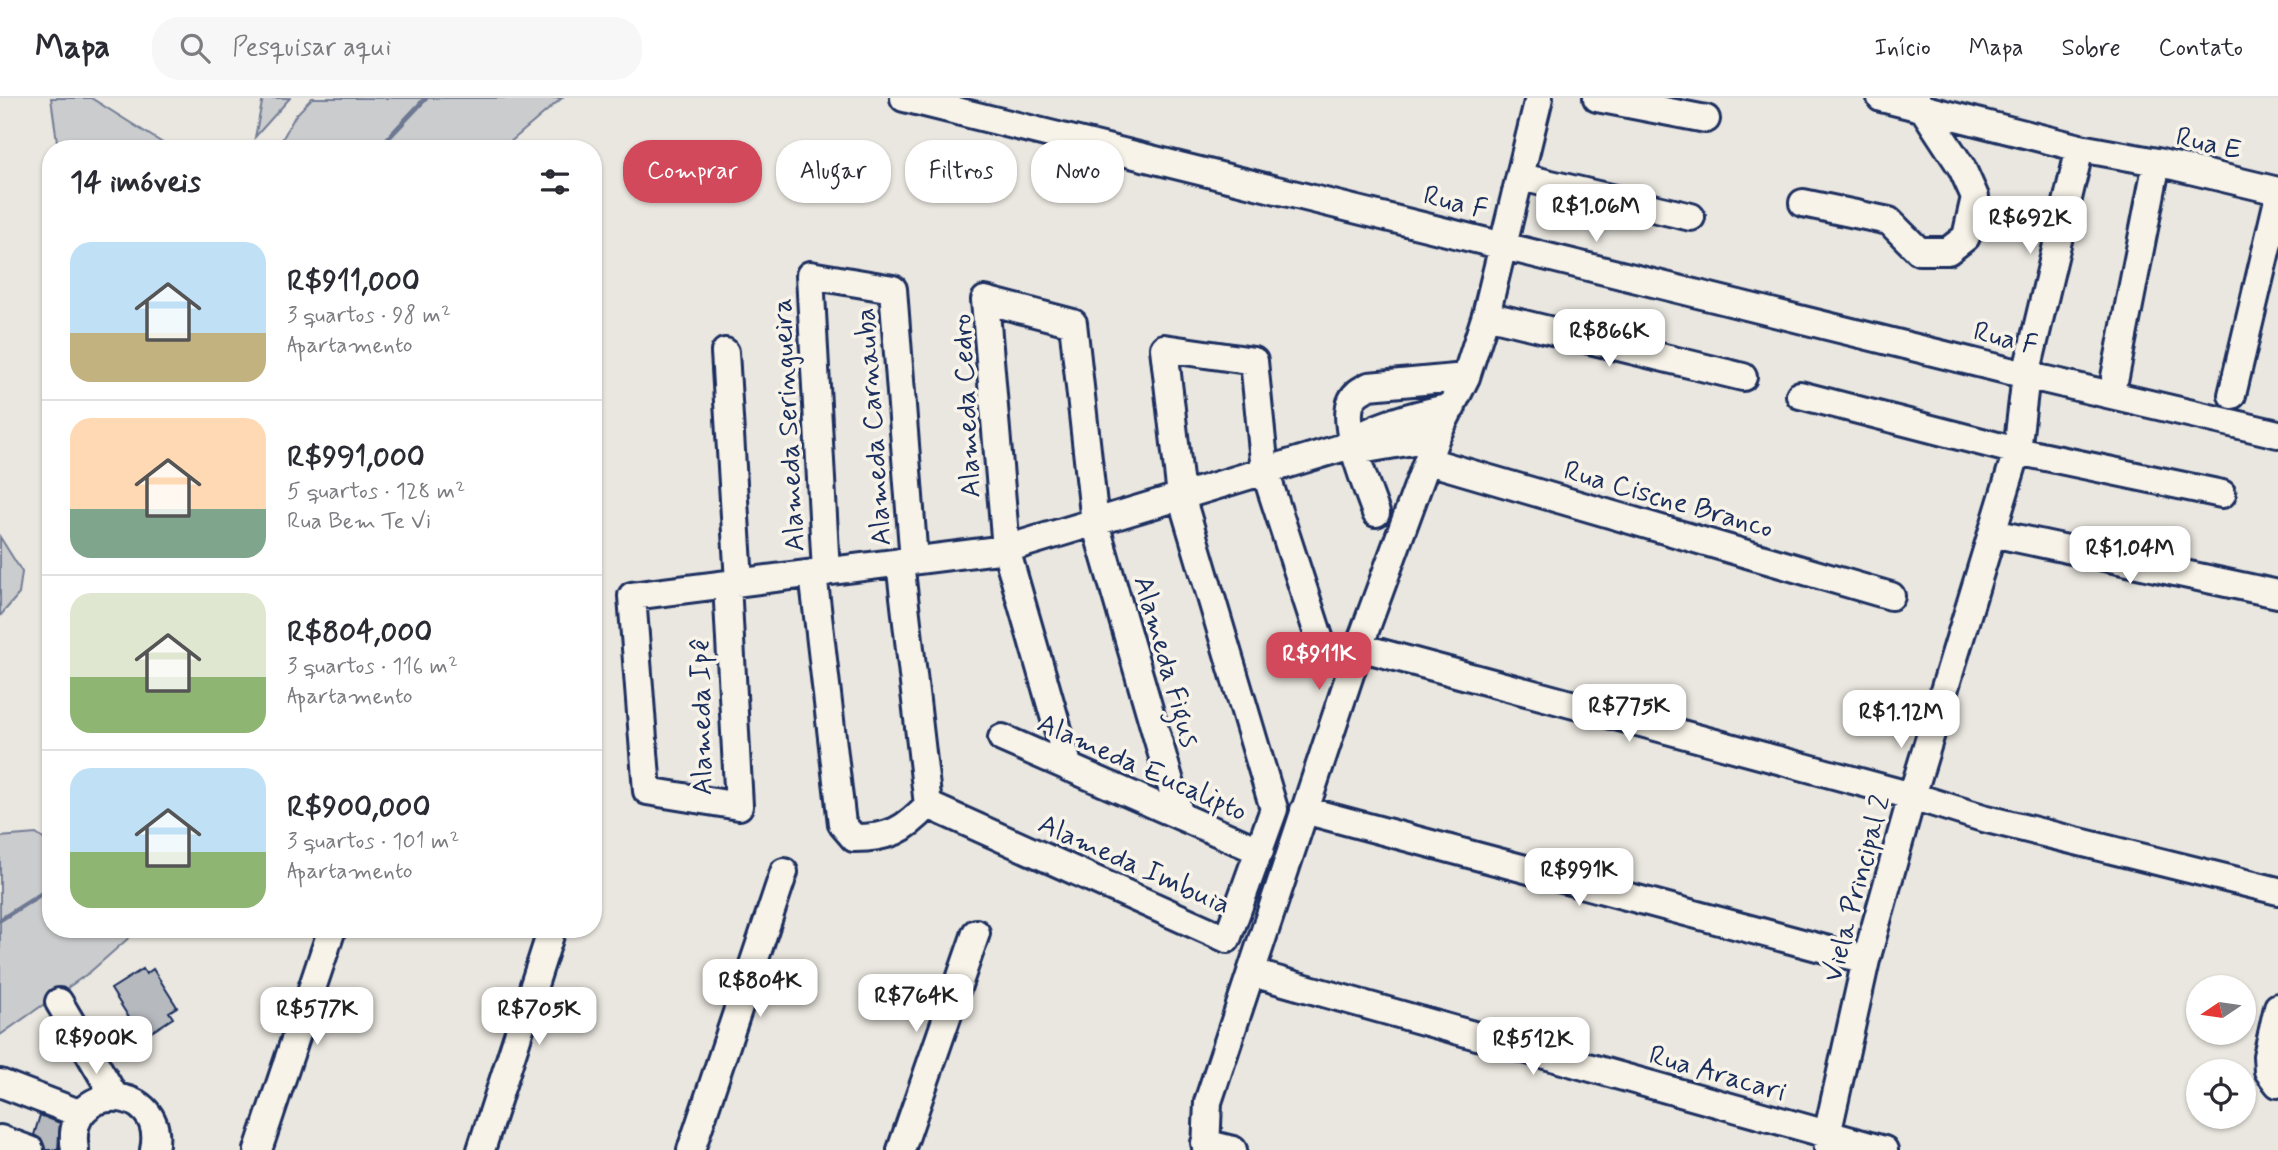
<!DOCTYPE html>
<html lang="pt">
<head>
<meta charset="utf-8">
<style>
  :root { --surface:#fff; --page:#f7f7f7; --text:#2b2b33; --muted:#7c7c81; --line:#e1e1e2; --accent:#d1495b }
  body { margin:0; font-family:Mynerve,sans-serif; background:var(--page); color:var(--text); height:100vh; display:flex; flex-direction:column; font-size:26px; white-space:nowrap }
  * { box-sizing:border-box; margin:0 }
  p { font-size:23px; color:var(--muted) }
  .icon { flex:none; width:38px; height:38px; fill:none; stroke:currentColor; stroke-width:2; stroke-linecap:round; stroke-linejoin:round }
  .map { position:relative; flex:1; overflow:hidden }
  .sheet { position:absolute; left:42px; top:42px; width:560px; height:798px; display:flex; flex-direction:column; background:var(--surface); border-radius:28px; box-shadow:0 2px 5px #0004 }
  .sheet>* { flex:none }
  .hud { position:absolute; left:623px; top:42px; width:665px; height:63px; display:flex; gap:14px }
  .needle { width:46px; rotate:257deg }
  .fabs { position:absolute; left:2186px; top:877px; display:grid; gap:14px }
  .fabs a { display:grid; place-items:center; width:70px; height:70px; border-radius:50%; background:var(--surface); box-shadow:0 2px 5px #0004; font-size:35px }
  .price { position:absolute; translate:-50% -60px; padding:0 16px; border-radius:14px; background:#fff; color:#222; font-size:23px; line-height:46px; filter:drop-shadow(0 2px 4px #0008) }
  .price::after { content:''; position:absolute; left:50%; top:42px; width:21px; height:16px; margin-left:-10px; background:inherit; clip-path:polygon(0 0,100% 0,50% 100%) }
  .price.active { background:var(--accent); color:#fff }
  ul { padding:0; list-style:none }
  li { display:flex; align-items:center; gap:21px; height:175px; padding:0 28px }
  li+li { border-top:2px solid var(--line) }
  li span { display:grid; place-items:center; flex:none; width:196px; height:140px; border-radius:21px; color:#555 }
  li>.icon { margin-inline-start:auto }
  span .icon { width:84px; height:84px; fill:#fffc; stroke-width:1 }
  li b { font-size:30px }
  h2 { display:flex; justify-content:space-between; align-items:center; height:84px; padding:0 28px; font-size:30px }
  .tag { padding:0 24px; border-radius:28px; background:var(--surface); box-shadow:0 2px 5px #0004; font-size:24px; line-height:63px }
  .tag.active { background:var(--accent); color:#fff }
  header { display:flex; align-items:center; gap:42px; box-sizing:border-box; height:98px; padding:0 35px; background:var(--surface); border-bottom:2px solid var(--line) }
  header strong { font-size:33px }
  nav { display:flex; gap:38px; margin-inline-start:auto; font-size:24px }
  .search { width:490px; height:63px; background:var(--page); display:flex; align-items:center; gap:18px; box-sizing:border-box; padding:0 24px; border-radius:28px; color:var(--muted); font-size:26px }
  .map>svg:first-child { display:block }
</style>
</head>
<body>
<header>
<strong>Mapa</strong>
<div class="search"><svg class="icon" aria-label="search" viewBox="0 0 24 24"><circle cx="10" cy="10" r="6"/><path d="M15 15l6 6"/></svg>Pesquisar aqui</div>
<nav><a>Início</a><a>Mapa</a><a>Sobre</a><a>Contato</a></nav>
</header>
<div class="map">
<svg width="2278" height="1052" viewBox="0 0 2278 1052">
  <rect width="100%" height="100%" fill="#eae7e0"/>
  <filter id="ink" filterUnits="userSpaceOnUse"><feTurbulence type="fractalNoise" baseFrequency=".0143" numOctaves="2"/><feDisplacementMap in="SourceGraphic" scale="14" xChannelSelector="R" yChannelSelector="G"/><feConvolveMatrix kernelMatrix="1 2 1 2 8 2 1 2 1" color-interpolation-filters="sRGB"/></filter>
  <g filter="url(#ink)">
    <!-- green -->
    <path fill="#cbcccd" stroke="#737e96" stroke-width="2" d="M 51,0 L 91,0 L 172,51 L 58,51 Z
      M 263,0 L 290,0 L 255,39 Z
      M 312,0 L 562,0 L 502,51 L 277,51 L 295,18 Z
      M 0,439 L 22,474 L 19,496 L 0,518 Z
      M 36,736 L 51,746 L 51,831 L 143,831 L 132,837 L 90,874 L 0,937 L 0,739 Z"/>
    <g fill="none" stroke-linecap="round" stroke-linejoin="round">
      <!-- stream -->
      <path stroke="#6d7892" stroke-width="5" d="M 378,51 L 426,0
        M 0,822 L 41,796 L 51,793"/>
    </g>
    <!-- building -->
    <path fill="#b6babf" stroke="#1b2f5e" stroke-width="2" d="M 143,871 L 146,876 L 153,871 L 177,909 L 169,914 L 173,920 L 142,940 L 111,891 Z
      M 40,1017 L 60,1025 L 58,1052 L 45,1052 L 42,1042 L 34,1037 Z"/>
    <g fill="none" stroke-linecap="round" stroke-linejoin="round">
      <!-- minor casing -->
      <g stroke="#1b2f5e" stroke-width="32">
        <path id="minor" d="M 904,0 L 2026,277 L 2278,336
          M 1597,0 L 1706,21
          M 1881,0 L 2080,50 L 2157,64 L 2278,93
          M 1521,79 L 1691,119
          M 1803,105 L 1889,123 L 1919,153 L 1948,153 L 1966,139 L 1975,99 L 1962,70 L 1922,9
          M 1486,217 L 1743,279
          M 725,254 L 739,484
          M 2115,279 L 2157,64
          M 1800,297 L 2017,353 L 2222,396
          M 2232,297 L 2278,102
          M 1350,352 L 1355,353 L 1436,339
          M 1428,363 L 1891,498
          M 1376,415 C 1367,389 1340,326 1352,302 C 1356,294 1362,292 1369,288 L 1466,279
          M 1992,435 L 2278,496
          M 826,474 L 810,177 L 893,191 L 914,463
          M 813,475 L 842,726 L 854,740 C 889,740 904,733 928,707 L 900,464
          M 727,486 L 739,708 L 647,693 L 632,498 L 1006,451 L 1341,350 C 1373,327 1413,317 1452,309
          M 1359,549 L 1912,698 L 1983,720 L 2278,793
          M 1002,640 L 1260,753
          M 1069,670 L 1006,451 L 985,202 L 1073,225 L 1095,425 L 1180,718
          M 928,707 L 1227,841 L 1274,711 L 1181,398 L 1164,250 L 1254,263 L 1265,373 L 1320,542
          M 1304,712 L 1866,862
          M 1252,875 L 1884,1052
          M 59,904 L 115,999
          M 2278,909 L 2267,958 L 2268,973 L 2278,986
          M 0,985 L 81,1016
          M 0,1041 L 30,1052
          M 1205,1045 L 1233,1052
          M 75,1052 C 62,981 168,984 154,1052
          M 258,1052 L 332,831
          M 481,1052 L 552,831
          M 691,1052 L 784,774
          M 901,1052 L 976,835
          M 1206,1052 L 1208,1004 L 1359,549 L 1436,339 L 1466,279 L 1486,217 L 1539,0
          M 1828,1052 L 1827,1037 L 1866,862 L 1912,698 L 2017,353 L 2026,277 L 2080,50"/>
      </g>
      <!-- minor -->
      <use href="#minor" stroke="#f7f3e8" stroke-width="26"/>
    </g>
  </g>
  <g text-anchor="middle" stroke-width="7" stroke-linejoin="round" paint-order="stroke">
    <!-- street labels -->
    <g font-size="28" fill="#1b2f5e" stroke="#f7f3e8">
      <text transform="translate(2209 44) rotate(13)" y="10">Rua E</text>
      <text transform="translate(1456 103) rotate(14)" y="10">Rua F</text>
      <text transform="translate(2006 239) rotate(14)" y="10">Rua F</text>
      <text transform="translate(965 308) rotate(-93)" y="10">Alameda Cedro</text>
      <text transform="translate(787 327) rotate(-93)" y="10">Alameda Seringueira</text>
      <text transform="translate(872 329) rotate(-94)" y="10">Alameda Carnauba</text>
      <text transform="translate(1669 400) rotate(16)" y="10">Rua Ciscne Branco</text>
      <text transform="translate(1168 563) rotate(74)" y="10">Alameda Figus</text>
      <text transform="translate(700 619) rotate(-91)" y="10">Alameda Ipê</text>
      <text transform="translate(1143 668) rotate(24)" y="10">Alameda Eucalipto</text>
      <text transform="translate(1135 765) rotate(24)" y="10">Alameda Imbuia</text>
      <text transform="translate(1855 790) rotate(-75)" y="10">Viela Principal 2</text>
      <text transform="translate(1718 974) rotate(16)" y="10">Rua Aracari</text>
    </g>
  </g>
</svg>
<div class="fabs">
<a><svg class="needle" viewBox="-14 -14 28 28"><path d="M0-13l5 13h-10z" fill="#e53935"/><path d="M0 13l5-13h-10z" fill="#7c7c81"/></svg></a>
<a><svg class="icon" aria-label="locate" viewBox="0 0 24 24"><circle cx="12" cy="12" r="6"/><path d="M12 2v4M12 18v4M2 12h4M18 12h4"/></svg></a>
</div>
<b class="price" style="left:1596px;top:146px">R$1.06M</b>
<b class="price" style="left:2030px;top:158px">R$692K</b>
<b class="price" style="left:1609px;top:271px">R$866K</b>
<b class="price" style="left:2130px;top:488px">R$1.04M</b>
<b class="price active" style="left:1319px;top:594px">R$911K</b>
<b class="price" style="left:1629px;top:646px">R$775K</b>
<b class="price" style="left:1901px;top:652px">R$1.12M</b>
<b class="price" style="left:1579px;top:810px">R$991K</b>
<b class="price" style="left:760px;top:921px">R$804K</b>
<b class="price" style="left:916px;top:936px">R$764K</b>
<b class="price" style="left:317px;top:949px">R$577K</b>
<b class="price" style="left:539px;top:949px">R$705K</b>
<b class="price" style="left:96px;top:978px">R$900K</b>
<b class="price" style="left:1533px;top:979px">R$512K</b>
<div class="hud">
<a class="tag active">Comprar</a>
<a class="tag">Alugar</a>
<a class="tag">Filtros</a>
<a class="tag">Novo</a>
</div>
<section class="sheet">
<h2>14 imóveis<svg class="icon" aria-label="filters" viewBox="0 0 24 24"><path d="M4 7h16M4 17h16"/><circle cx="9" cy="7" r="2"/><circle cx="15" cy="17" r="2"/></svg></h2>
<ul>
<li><span style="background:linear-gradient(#bfe0f5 65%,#c2b280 0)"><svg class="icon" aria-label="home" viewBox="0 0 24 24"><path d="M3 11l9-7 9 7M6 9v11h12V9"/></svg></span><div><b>R$911,000</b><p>3 quartos · 98 m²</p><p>Apartamento</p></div></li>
<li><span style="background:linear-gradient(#ffd9b3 65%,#7fa58c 0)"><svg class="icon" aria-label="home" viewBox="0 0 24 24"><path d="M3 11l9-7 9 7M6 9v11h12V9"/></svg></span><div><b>R$991,000</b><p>5 quartos · 128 m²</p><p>Rua Bem Te Vi</p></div></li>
<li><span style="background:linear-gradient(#dfe7d0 60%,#8fb573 0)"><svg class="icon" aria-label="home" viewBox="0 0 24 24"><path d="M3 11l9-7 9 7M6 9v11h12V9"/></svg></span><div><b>R$804,000</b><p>3 quartos · 116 m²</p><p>Apartamento</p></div></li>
<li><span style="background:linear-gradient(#bfe0f5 60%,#8fb573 0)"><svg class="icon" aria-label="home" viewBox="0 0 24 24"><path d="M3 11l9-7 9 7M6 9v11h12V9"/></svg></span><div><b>R$900,000</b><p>3 quartos · 101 m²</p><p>Apartamento</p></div></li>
</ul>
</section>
</div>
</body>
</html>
